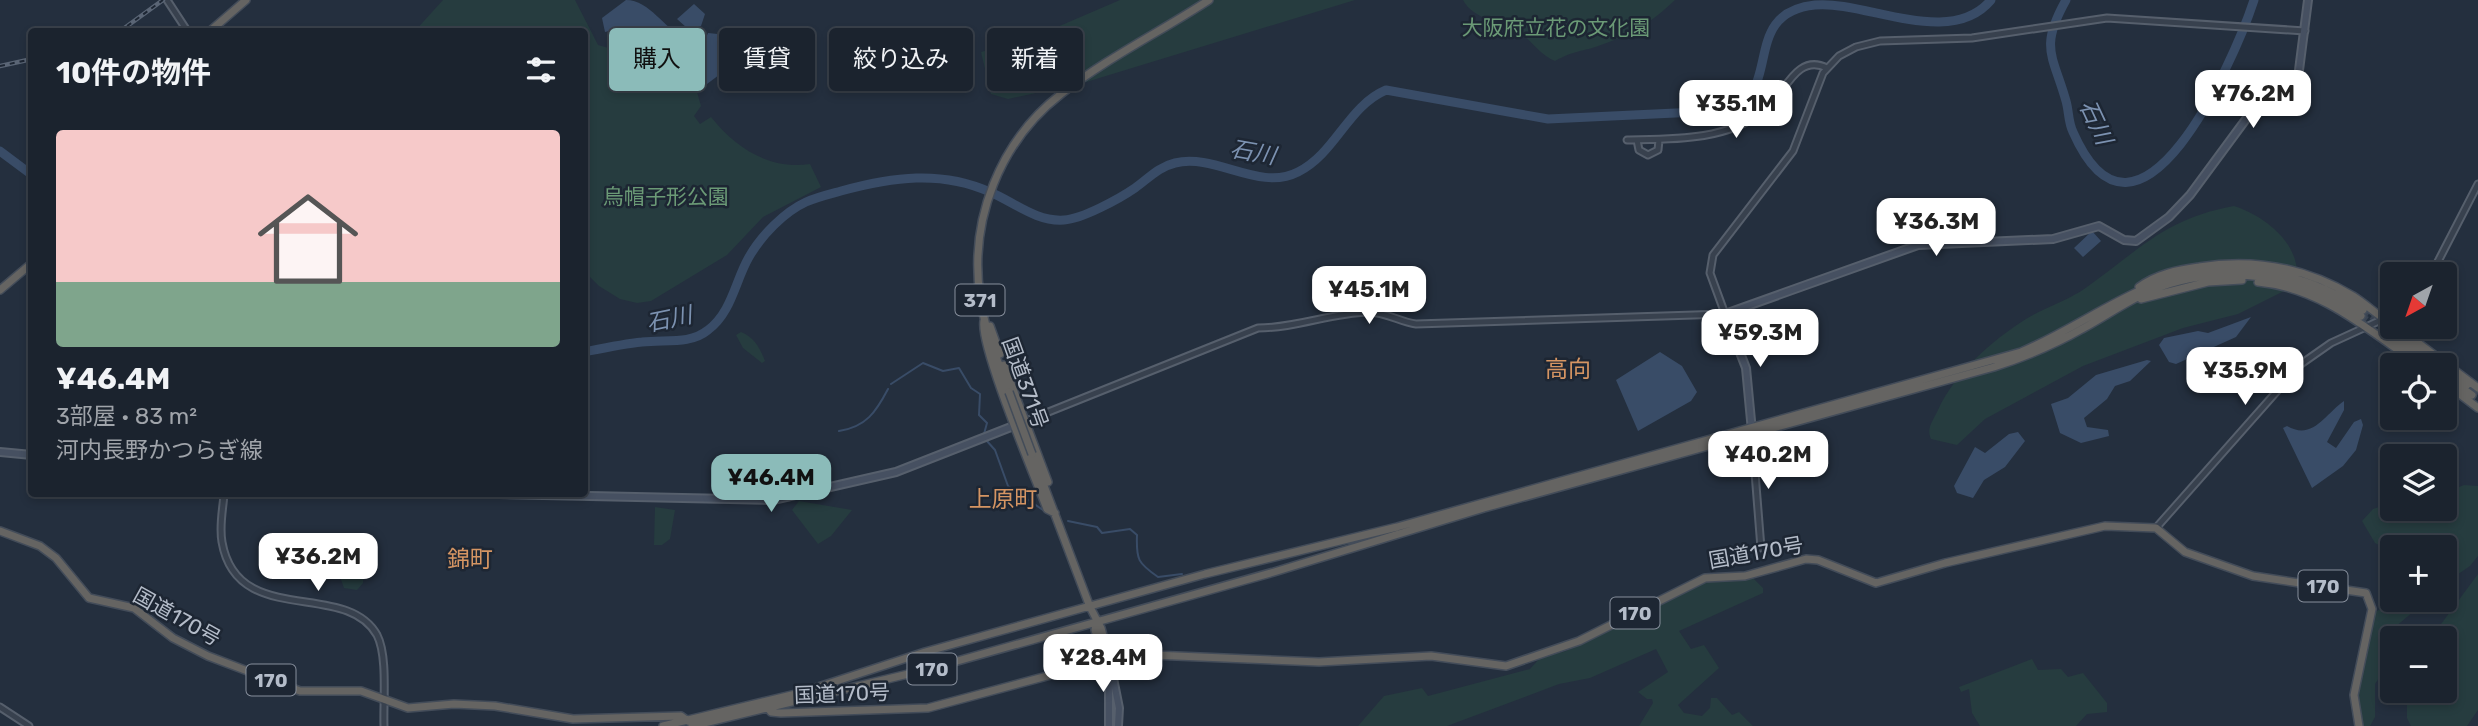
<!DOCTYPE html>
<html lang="ja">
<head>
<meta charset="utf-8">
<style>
  :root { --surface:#1b232e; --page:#242b36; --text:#f1f3f6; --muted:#a0a4aa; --line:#39404a; --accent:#8bbbb9 }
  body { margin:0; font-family:Rubik,"Noto Sans JP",sans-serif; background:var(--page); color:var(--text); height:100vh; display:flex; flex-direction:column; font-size:26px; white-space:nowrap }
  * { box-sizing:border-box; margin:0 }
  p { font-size:23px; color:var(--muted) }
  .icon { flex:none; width:38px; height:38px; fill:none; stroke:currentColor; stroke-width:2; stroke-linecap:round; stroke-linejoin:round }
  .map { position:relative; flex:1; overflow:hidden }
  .side { position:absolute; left:28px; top:28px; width:560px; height:469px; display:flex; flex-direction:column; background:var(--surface); border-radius:7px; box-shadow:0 4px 10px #0003,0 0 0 2px var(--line) }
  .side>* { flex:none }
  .hud { position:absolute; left:609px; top:28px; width:665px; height:63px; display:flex; gap:14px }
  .needle { width:46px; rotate:220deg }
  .controls { position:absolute; left:2380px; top:262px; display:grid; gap:14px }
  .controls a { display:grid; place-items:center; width:77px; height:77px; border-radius:7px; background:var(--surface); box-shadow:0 4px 10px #0003,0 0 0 2px var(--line); font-size:35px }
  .price { position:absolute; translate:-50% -60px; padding:0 16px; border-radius:14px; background:#fff; color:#222; font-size:23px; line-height:46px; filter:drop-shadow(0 2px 4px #0008) }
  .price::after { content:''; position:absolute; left:50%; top:42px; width:21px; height:16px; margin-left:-10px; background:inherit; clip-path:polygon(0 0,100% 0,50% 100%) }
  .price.current { background:var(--accent); color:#111 }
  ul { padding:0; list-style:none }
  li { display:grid; align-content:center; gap:14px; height:371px; padding:0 28px }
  li span { display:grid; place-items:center; height:217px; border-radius:7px; color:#555 }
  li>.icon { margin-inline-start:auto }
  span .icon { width:126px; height:126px; fill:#fffc; stroke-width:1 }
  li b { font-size:30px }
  h2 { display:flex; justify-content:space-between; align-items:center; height:84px; padding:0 28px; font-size:30px }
  .pill { padding:0 24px; border-radius:7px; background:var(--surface); box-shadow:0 4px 10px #0003,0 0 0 2px var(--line); font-size:24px; line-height:63px }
  .pill.current { background:var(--accent); color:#111 }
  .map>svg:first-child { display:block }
</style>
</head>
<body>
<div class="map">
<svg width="2478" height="726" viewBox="0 0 2478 726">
  <rect width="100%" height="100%" fill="#242f3e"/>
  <!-- green -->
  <path fill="#263c3f" d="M 443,0 L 575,0 L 598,45 L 676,67 L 693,78 L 701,106 L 694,116 L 700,124 L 711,117 C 736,148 769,170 810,164 L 821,187 L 763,217 L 727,255 L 651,301 L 637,303 L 620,299 L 599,286 L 585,272 L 584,32 L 414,32 Z
    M 1120,0 L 1355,0 L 1083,83 L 1008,99 L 991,94 L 981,52 L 1027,40 Z
    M 1463,0 L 1675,0 C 1652,22 1631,35 1601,45 C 1582,52 1575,50 1555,61 C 1540,55 1533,42 1520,33 C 1503,21 1474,21 1463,0 Z
    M 2234,206 C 2267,217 2304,246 2296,285 L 2238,314 L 2183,328 L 2083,366 L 1985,419 L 1957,445 L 1931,439 C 1926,428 1933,421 1938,410 C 1955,373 1991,341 2026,319 C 2045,307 2068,301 2087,287 C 2139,250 2166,218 2234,206 Z
    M 741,332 C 754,337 760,348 765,361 L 762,363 L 743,348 L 736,335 Z
    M 2464,485 L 2478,486 L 2478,556 L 2470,566 L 2445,583 L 2445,548 L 2381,546 L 2375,543 L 2362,521 L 2373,509 L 2388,504 L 2388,494 L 2392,492 L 2392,509 L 2445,509 L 2445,493 Z
    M 799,501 L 852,510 L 831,536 L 818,544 L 792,510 Z
    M 655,507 L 675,510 L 670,539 L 662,545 L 654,545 Z
    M 344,559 L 364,561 L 363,583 L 357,590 L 344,588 L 339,574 Z
    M 2392,574 L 2392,600 L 2427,600 L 2388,633 L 2383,672 L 2375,684 L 2375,717 L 2370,726 L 2363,726 L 2357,697 L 2375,612 L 2388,605 L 2386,582 Z
    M 2478,574 L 2478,710 L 2467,726 L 2411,726 L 2407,718 L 2407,691 L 2445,691 L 2445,639 L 2430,639 Z
    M 1753,578 L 1763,588 L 1763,593 L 1679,631 L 1691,649 L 1704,645 L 1719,668 L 1678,705 L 1684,713 L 1702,716 L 1710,708 L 1711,698 L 1717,698 L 1732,715 L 1739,712 L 1753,726 L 1639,726 L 1653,703 L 1652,699 L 1647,699 L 1638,692 L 1668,672 L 1656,649 L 1590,678 L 1559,684 L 1447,726 L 1358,726 L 1384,696 L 1422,688 L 1428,696 L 1530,669 L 1540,658 L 1566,651 L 1708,581 Z
    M 2032,659 L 2038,670 L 2061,669 L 2068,677 L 2083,673 L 2107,703 L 2107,712 L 2087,714 L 2076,726 L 1980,726 L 1972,713 L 1969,689 L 1961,692 L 1959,687 Z"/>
  <!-- water -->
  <path fill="#394c67" d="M 626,0 C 650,0 664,29 685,38 L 697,34 L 688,56 L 668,49 L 666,43 L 653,40 L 647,46 L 618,29 L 605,32 L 602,18 Z
    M 694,4 L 705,14 L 701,26 L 687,28 L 677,19 Z
    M 708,33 L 746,37 L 743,49 L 727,59 L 723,72 L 707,84 L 693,69 Z
    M 2092,231 L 2101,241 L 2083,257 L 2074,248 Z
    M 2251,317 L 2236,337 L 2176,364 L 2169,362 L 2159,345 L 2164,338 L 2198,331 L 2208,333 Z
    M 1660,352 L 1682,366 L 1697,392 L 1691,401 L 1638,431 L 1616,380 Z
    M 2147,360 L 2151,361 L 2130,381 L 2115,386 L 2107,399 L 2084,418 L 2087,427 L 2108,430 L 2109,436 L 2081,443 L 2060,433 L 2051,404 L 2068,398 L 2096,375 Z
    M 2344,401 L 2344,410 L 2327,442 L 2336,448 L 2354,422 L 2361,419 L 2363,425 L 2356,450 L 2343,466 L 2312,488 L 2283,428 L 2287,426 C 2313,441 2325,414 2344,401 Z
    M 2018,432 L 2025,441 L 2005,467 L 1984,480 L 1973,498 L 1957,493 L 1954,486 L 1975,447 L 1985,453 L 2009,434 Z"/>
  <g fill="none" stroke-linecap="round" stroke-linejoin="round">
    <!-- stream -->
    <path stroke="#394c67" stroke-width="2" d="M 891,384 L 923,363 L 943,371 L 959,368 L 971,388 L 980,394 L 979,415 L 987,423 L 984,434
      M 839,431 C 866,427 876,412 888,389
      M 986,440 L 995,450 L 1008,486 L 1043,510
      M 1068,521 L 1097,527 L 1102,533 L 1130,529 L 1137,535 C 1136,560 1138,563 1158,577 L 1182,574"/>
    <!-- river -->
    <path stroke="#394c67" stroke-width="9" d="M 2066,0 C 2039,48 2053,55 2066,101 C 2069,111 2068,122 2073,132 C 2138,280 2234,61 2254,0
      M 0,151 L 32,175
      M 584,352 C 604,348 623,344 642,342 C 664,339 690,345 708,330 C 732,312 735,281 749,257 C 761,236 784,212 806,202 C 817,197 830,194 841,191 C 892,177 941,170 990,192 C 1014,202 1036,222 1064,220 C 1082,219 1119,199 1135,188 C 1148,179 1158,167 1175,163 C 1216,153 1259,192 1298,172 C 1335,154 1348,106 1386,90 L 1548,119 L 1718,111 C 1726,109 1735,106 1743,101 C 1776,77 1747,12 1815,5 C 1865,0 1950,49 1991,0"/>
    <!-- trunk-tunnel -->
    <path stroke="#3a4453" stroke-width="7" stroke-dasharray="7 3.5" stroke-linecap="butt" d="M 2363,310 L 2391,330
      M 2361,316 L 2387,334
      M 2475,392 L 2478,394"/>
    <!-- tertiary casing -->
    <g stroke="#565f6c" stroke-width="9">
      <path id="tertiary" d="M 167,0 L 188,32
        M 1627,140 C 1674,139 1723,141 1763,112 C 1784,97 1795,52 1827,68
        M 1637,140 L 1639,150 L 1648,155 L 1658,150 L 1659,140
        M 2431,275 L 2478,184
        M 1026,421 L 1258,328 C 1296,328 1331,313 1368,312 C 1386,312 1400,322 1416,324 L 1725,314 L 1710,273 L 1713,255 L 1793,151 L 1823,73 L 1839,56 L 1856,47 L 1880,41 L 1972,38 L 2107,18 L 2305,31
        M 1752,435 L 1761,548
        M 224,494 C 223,509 219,526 222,542 C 237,629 346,579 377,635 C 388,656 383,702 384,726
        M 2156,528 L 2301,364 L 2331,343 L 2392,315
        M 0,707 L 29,726"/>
    </g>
    <!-- secondary casing -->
    <g stroke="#565f6c" stroke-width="10">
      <path id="secondary" d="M 1752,431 L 1746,368 L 1725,314 L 1918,245 L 2053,239 L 2099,226 L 2124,240 L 2136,241 L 2169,217 L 2190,195 L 2252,111 L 2298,78 L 2308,0
        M 0,452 L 32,455
        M 499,494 L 773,500 L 896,472 L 1016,425
        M 1109,658 L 1119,708 L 1118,726
        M 1104,660 L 1109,688 L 1109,726"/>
    </g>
    <!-- trunk casing -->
    <g stroke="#434c59" stroke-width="10">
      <path id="trunk" d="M 209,32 L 246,0
        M 2258,282 C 2323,288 2369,331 2421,366
        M 2139,287 C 2157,274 2177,270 2199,267 C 2253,258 2306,268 2353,296 C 2367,305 2378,316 2392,324
        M 0,290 L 32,263
        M 2141,299 L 2208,282 L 2242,280
        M 984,321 C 979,345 1035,477 1047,509 L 1055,513
        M 990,326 L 1000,354
        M 2397,327 L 2478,388
        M 2391,330 L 2440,366
        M 2387,334 L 2431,366
        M 1004,365 L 1048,482
        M 2445,369 L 2467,385
        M 2445,376 L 2472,395
        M 2445,383 L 2478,408
        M 1009,392 C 998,361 984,329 980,296 C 969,220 1000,141 1061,94 C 1107,58 1160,32 1209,0
        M 1032,454 L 1090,607 L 1101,628 L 1109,658
        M 0,531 L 40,546 L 56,558 L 89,598 L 134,608 L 173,638 L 208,656 L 300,691 L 361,691 L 408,708 L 454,704 L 495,706 L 573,719 L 681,716 L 688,721
        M 1096,623 L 1095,630 L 1104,660
        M 764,702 L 771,712 L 781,713 L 928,708 L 1129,654 L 1319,662 L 1431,656 L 1506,666 L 1579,641 L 1705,578 L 1745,576 L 1806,559 L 1818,560 L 1876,583 L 1945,563 L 2105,526 L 2156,528 L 2185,552 L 2253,576 L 2366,593 L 2372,609 L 2354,695 L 2359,726
        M 663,726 L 800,693 L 925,652 L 1205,574 L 1397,527 L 2021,352 C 2066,333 2105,305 2150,286 C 2221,255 2300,269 2363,310
        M 692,726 L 929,669 L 1274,572 L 1484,508 L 1994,367 C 2025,357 2054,345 2082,329 C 2106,316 2127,301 2152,290 C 2221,262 2301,274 2361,316"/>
    </g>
    <!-- tertiary -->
    <use href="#tertiary" stroke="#38414e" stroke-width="5"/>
    <!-- secondary -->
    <use href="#secondary" stroke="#465061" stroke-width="6"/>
    <!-- trunk -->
    <use href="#trunk" stroke="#656462" stroke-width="7"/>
    <!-- rail casing -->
    <g stroke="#5a6575" stroke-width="4.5">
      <path id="rail" d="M 119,32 L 163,0
        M 0,66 L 32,59"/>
    </g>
    <!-- rail -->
    <use href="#rail" stroke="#1d2633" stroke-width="2" stroke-dasharray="5" stroke-linecap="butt"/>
    <!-- trunk-bridge casing -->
    <g stroke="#434c59" stroke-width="10" stroke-linecap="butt">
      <path id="trunk-bridge" d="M 1009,392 L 1032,454"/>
    </g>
    <!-- trunk-bridge -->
    <use href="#trunk-bridge" stroke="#656462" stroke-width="7"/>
  </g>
  <g text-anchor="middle" stroke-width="5" stroke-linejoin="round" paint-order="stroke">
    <!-- shield labels -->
    <g fill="#1d2633" stroke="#878f9c" stroke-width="2">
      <rect x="955.5" y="284.5" width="49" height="31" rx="5"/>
      <rect x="2298.5" y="570.5" width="49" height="31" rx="5"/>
      <rect x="1610.5" y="597.5" width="49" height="31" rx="5"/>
      <rect x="907.5" y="653.5" width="49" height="31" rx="5"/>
      <rect x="246.5" y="664.5" width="49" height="31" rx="5"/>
    </g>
    <g font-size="19" font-weight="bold" fill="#b4bcc9">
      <text x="980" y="307">371</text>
      <text x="2323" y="593">170</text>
      <text x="1635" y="620">170</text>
      <text x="932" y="676">170</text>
      <text x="271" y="687">170</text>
    </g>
    <!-- park labels -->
    <g font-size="21" fill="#6b9a76" stroke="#1d2633">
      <text x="1556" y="35">大阪府立花の文化園</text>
      <text x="666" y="204">烏帽子形公園</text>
    </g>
    <!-- street labels -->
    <g font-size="21" fill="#b4bcc9" stroke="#1d2633">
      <text transform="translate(1025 383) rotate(70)" y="7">国道371号</text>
      <text transform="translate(1756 553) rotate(-10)" y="7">国道170号</text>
      <text transform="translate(177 617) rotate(29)" y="7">国道170号</text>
      <text transform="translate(842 694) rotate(-2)" y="7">国道170号</text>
    </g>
    <!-- water labels -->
    <g font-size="23" font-style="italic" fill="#7c92b1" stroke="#1d2633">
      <text transform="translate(2096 122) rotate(65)" y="8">石川</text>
      <text transform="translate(1253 152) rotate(10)" y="8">石川</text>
      <text transform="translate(669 319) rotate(-12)" y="8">石川</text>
    </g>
    <!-- neighbourhood labels -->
    <g font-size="23" fill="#d59563" stroke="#1d2633">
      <text x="1568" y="377">高向</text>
      <text x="1003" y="507">上原町</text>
      <text x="470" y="567">錦町</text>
    </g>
  </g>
</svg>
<div class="controls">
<a><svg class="needle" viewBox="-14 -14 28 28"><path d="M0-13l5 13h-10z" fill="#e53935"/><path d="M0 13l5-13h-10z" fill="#a0a4aa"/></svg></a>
<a><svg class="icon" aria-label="locate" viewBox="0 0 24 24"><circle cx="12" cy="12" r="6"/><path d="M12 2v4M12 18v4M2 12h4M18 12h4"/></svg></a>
<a><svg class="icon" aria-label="layers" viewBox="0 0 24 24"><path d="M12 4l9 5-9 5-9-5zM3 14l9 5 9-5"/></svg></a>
<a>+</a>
<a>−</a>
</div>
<b class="price" style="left:2253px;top:130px">¥76.2M</b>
<b class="price" style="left:1736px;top:140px">¥35.1M</b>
<b class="price" style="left:1936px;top:258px">¥36.3M</b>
<b class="price" style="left:1369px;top:326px">¥45.1M</b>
<b class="price" style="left:1760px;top:369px">¥59.3M</b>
<b class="price" style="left:2245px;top:407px">¥35.9M</b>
<b class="price" style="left:1768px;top:491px">¥40.2M</b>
<b class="price current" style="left:771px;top:514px">¥46.4M</b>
<b class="price" style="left:318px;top:593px">¥36.2M</b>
<b class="price" style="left:1103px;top:694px">¥28.4M</b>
<div class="hud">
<a class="pill current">購入</a>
<a class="pill">賃貸</a>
<a class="pill">絞り込み</a>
<a class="pill">新着</a>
</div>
<section class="side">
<h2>10件の物件<svg class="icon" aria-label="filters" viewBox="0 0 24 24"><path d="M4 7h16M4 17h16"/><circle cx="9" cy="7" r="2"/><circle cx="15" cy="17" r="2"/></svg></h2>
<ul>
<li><span style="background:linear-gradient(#f6c9c9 70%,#7fa58c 0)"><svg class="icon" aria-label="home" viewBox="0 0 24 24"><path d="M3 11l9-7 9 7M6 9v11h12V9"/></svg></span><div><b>¥46.4M</b><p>3部屋 · 83 m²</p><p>河内長野かつらぎ線</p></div></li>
</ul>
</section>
</div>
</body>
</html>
